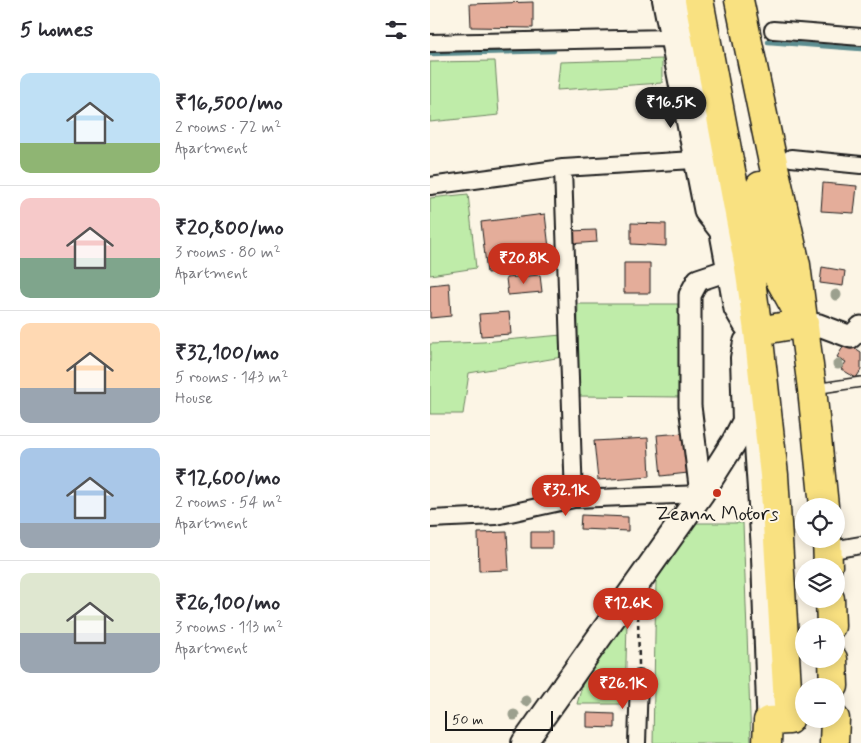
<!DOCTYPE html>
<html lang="en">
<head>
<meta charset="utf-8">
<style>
  :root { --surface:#fff; --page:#f2f2f3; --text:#2b2b33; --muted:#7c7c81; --line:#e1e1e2; --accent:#c8321e }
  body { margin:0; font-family:Mynerve,sans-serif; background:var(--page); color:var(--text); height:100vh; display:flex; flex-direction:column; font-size:19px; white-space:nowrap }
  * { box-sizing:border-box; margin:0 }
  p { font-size:16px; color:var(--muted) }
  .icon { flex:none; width:28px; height:28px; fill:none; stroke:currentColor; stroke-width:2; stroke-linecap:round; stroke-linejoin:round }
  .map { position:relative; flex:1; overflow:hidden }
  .drawer { display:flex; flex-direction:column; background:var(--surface); width:430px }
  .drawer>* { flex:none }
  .controls { position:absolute; left:365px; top:498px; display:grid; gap:10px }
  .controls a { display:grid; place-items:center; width:50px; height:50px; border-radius:50%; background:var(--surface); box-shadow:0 2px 12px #0003; font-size:25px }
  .scale { position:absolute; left:15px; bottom:12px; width:108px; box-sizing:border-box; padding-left:5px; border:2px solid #1c1c1c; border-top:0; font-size:14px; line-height:18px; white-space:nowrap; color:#1c1c1c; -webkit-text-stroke:4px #fcf5e5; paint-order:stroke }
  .price { position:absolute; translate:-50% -42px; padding:0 11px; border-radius:18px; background:var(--accent); color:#fff; font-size:16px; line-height:32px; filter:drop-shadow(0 1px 2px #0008) }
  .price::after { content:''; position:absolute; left:50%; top:30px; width:15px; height:11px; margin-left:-8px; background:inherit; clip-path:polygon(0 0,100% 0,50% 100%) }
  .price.active { background:#222; color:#fff }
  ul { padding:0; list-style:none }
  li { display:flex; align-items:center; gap:15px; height:125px; padding:0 20px }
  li+li { border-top:1px solid var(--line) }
  li span { display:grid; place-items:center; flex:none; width:140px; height:100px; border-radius:10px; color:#555 }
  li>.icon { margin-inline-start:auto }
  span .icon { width:60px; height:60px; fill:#fffc; stroke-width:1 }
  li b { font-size:21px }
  h2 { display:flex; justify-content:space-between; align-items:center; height:60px; padding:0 20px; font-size:21px }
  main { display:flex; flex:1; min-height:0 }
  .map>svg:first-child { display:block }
</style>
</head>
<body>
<main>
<section class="drawer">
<h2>5 homes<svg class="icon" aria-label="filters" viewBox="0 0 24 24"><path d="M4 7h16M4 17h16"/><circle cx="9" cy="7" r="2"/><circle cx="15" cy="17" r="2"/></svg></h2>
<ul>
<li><span style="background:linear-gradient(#bfe0f5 70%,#8fb573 0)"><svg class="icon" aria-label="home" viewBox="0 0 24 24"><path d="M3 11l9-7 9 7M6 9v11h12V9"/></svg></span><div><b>₹16,500/mo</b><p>2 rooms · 72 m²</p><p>Apartment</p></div></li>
<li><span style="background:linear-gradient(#f6c9c9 60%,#7fa58c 0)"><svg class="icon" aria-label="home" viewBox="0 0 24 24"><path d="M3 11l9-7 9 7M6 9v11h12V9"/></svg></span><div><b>₹20,800/mo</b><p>3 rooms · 80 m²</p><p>Apartment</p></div></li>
<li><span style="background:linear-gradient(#ffd9b3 65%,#9aa5b1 0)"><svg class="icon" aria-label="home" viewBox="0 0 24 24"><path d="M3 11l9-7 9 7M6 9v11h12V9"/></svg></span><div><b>₹32,100/mo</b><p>5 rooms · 143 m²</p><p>House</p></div></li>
<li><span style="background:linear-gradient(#a9c7e8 75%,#9aa5b1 0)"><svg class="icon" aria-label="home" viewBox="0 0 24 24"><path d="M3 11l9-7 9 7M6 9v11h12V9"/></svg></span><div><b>₹12,600/mo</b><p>2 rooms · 54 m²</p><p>Apartment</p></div></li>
<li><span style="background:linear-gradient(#dfe7d0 60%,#9aa5b1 0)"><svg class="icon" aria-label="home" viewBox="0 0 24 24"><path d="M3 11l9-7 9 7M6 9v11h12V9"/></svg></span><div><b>₹26,100/mo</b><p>3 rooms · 113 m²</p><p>Apartment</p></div></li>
</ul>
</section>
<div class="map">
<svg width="431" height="743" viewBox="0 0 431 743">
  <rect width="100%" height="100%" fill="#fcf5e5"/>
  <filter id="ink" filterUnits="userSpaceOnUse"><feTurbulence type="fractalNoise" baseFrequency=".02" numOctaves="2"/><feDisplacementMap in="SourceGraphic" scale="10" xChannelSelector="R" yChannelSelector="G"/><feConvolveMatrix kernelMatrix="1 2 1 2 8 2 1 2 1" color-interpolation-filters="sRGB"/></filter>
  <g filter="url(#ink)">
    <!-- green -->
    <path fill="#bfeca9" stroke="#6e8462" d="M 232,59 L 232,83 L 127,90 L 130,62 Z
      M 65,61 L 69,115 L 0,122 L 0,62 Z
      M 38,194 L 46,268 L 0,275 L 0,198 Z
      M 148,304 L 248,304 L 252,397 L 147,396 Z
      M 132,335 L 132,357 L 39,373 L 33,414 L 0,414 L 0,344 L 53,342 Z
      M 264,523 L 313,523 L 321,743 L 223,743 L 226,581 Z
      M 197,621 L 195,704 L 147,704 L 154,679 Z"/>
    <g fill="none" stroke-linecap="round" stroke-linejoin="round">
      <!-- stream -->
      <path stroke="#5c8d90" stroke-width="4.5" d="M 338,42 L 431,49
        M 0,54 L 124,51"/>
    </g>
    <!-- building -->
    <path fill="#e4ad9a" stroke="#1c1c1c" d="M 103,2 L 103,28 L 41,27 L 40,4 Z
      M 393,183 L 427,186 L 424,213 L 391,211 Z
      M 115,214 L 121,265 L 57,273 L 51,222 Z
      M 201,223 L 236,224 L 236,246 L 201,244 Z
      M 166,230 L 167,242 L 139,244 L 138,231 Z
      M 194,263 L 220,263 L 220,293 L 194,293 Z
      M 392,267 L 415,271 L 413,286 L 390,283 Z
      M 110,275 L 112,292 L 78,295 L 76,278 Z
      M 19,283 L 21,316 L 0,318 L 0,285 Z
      M 79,312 L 81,334 L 51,336 L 49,314 Z
      M 416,342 L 431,352 L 431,370 L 426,378 L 411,369 L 416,362 L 407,357 Z
      M 254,433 L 258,473 L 231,476 L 227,435 Z
      M 218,438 L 220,476 L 168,480 L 164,441 Z
      M 151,515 L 198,517 L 198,531 L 150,529 Z
      M 77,532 L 79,570 L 49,571 L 48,533 Z
      M 101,532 L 122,532 L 122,548 L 101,548 Z
      M 157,713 L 185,714 L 185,728 L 157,727 Z"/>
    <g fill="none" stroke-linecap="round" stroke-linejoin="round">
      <!-- service casing -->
      <g stroke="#1c1c1c" stroke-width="12">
        <path id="service" d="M 384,389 L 431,382"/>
      </g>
      <!-- minor casing -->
      <g stroke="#1c1c1c" stroke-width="20">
        <path id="minor" d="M 231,0 L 273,213 L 292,237
          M 343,30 L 431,37
          M 0,43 L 239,38
          M 361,158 L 431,165
          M 133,168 L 144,499
          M 0,186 L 133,168 L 263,160
          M 0,519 L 66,516 L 144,499 L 271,494
          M 397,551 L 431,545
          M 207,743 L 209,679"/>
      </g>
      <!-- tertiary casing -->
      <g stroke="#1c1c1c" stroke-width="25">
        <path id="tertiary" d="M 248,0 L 305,309 L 315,326 L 328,331
          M 374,323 L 389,325 L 421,337 L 431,327
          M 315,421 L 325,437 L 332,542 L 338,721
          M 271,494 L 260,406 L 260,295 L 268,280 L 298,270"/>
      </g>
      <!-- secondary casing -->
      <g stroke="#1c1c1c" stroke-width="28">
        <path id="secondary" d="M 94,743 L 271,494 L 304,442 L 315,421 L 313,358 L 316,342 L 328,331"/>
      </g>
      <!-- trunk casing -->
      <g stroke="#1c1c1c" stroke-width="31">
        <path id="trunk" d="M 269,0 L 319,267 L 328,331 L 344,475 L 359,720 L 338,721 L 337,743
          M 309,0 L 342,158 L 366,265 L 382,389 L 394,506
          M 330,186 L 345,271 L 366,309
          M 328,331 L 374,323
          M 397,539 L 398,566
          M 400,599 L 401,626
          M 403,659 L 404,686
          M 404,743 L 405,719"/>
      </g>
      <!-- path -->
      <path stroke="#1c1c1c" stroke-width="2.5" stroke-dasharray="5 4" stroke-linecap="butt" d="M 208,615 L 209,665"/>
      <!-- service -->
      <use href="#service" stroke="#fcf5e5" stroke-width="9"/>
      <!-- minor -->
      <use href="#minor" stroke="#fcf5e5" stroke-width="16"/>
      <!-- tertiary -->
      <use href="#tertiary" stroke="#fcf5e5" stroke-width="21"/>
      <!-- secondary -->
      <use href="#secondary" stroke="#fcf5e5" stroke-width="24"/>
      <!-- trunk -->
      <use href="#trunk" stroke="#f9e181" stroke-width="28"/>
    </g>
    <!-- trees -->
    <g fill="#9ca08e">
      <circle cx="406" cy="295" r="5.5"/>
      <circle cx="408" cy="364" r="5.5"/>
      <circle cx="96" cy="701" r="5.5"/>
      <circle cx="84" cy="715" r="5.5"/>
    </g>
  </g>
  <!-- markers -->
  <circle fill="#c8321e" stroke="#fcf5e5" stroke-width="2" cx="287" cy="493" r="5"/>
  <g text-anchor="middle" stroke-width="4" stroke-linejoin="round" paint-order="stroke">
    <!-- poi labels -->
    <g font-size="20" fill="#1c1c1c" stroke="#fcf5e5">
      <text x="287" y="520">Zeann Motors</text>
    </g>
  </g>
</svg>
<div class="controls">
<a><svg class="icon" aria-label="locate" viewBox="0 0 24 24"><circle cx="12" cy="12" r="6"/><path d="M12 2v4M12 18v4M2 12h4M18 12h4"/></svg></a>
<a><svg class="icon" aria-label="layers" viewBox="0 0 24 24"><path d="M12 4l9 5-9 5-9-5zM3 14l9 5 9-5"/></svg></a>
<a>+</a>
<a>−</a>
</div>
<div class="scale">50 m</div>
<b class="price active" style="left:241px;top:129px">₹16.5K</b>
<b class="price" style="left:94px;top:285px">₹20.8K</b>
<b class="price" style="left:136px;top:517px">₹32.1K</b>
<b class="price" style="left:198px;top:630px">₹12.6K</b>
<b class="price" style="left:193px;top:710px">₹26.1K</b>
</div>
</main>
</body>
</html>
